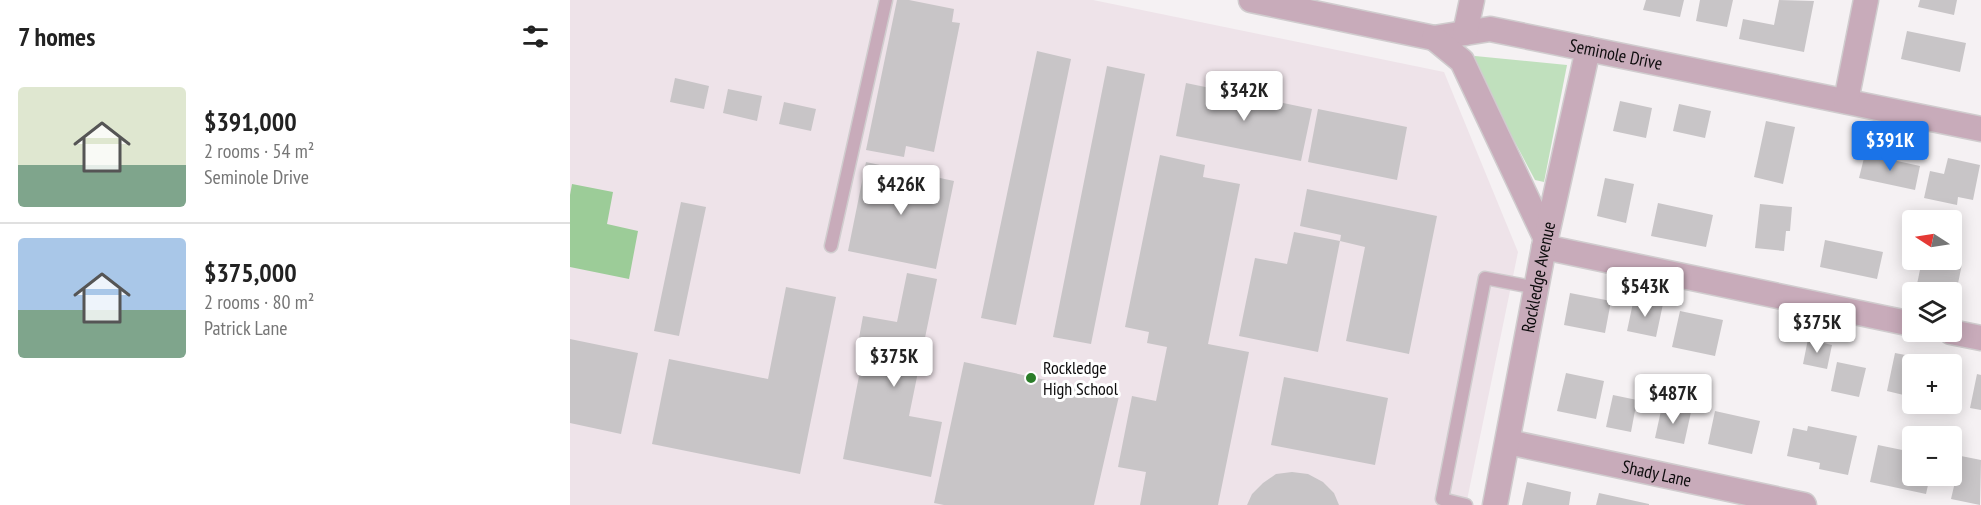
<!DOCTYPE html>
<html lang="en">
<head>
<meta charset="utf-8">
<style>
  :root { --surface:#fff; --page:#f6f6f6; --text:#222; --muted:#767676; --line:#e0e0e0; --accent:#1a73e8 }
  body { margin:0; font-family:"PT Sans Narrow",sans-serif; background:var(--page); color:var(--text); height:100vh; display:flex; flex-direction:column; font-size:22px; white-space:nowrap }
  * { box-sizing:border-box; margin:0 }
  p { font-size:20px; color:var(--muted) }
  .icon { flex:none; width:33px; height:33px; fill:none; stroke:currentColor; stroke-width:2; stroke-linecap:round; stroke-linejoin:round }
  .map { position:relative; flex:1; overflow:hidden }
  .details { display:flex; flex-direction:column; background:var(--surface); width:570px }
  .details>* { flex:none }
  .needle { width:39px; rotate:282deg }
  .controls { position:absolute; left:1332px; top:210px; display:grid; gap:12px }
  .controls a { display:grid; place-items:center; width:60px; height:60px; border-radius:6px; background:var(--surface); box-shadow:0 3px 15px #0003; font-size:30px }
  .price { position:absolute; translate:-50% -51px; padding:0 14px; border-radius:6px; background:#fff; color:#222; font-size:20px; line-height:39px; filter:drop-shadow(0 2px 3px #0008) }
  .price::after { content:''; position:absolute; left:50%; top:36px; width:18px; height:14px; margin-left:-9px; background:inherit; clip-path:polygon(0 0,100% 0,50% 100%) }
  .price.selected { background:var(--accent); color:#fff }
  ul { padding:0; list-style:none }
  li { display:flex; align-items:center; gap:18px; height:150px; padding:0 18px }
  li+li { border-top:2px solid var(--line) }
  li span { display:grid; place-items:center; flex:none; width:168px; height:120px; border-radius:6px; color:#555 }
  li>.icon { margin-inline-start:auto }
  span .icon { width:72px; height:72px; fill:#fffc; stroke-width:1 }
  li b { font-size:26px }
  h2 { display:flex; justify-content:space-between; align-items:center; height:72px; padding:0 18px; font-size:26px }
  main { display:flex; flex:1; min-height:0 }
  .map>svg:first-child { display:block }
</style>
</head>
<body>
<main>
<section class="details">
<h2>7 homes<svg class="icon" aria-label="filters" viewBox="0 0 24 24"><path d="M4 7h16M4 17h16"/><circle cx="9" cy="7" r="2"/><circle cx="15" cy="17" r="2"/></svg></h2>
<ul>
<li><span style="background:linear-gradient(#dfe7d0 65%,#7fa58c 0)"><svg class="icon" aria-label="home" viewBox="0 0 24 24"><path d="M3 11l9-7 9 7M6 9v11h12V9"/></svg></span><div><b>$391,000</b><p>2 rooms · 54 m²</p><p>Seminole Drive</p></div></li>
<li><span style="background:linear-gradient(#a9c7e8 60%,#7fa58c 0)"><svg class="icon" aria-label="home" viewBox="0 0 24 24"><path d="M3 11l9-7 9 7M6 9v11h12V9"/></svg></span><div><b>$375,000</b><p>2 rooms · 80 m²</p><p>Patrick Lane</p></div></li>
</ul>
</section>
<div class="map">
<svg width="1411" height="505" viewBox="0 0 1411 505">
  <rect width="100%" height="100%" fill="#f5f1f3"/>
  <!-- built -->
  <path fill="#eee3e9" d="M 0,0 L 523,0 L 874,72 L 948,252 L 896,505 L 0,505 Z"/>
  <!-- green -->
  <path fill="#c0e0bd" d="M 905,56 L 997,65 L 974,182 L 965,180 L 903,63 Z"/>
  <!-- water -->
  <path fill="#9ccc98" d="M 2,184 L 43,192 L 37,224 L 68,231 L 59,279 L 0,267 L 0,195 Z"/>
  <!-- building -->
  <path fill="#c8c5c7" d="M 327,0 L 339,0 L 384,9 L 382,22 L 390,23 L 364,152 L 336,146 L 334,157 L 296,150 Z
    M 1076,0 L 1114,0 L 1110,17 L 1073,10 Z
    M 1130,0 L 1163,0 L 1157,27 L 1126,21 Z
    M 1209,0 L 1244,1 L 1234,52 L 1169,39 L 1173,19 L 1204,25 Z
    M 1350,0 L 1387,0 L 1384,15 L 1348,7 Z
    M 1337,31 L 1396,43 L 1390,72 L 1331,59 Z
    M 467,51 L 501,59 L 446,325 L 411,318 Z
    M 537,66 L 575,74 L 521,344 L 483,337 Z
    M 105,78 L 139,86 L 134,109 L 100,102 Z
    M 616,83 L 742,109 L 731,161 L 606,136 Z
    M 158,89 L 192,96 L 187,121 L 153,113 Z
    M 1050,101 L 1082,108 L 1076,138 L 1043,131 Z
    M 214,102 L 246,109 L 241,131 L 209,124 Z
    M 1109,104 L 1141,111 L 1135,138 L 1103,131 Z
    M 748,109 L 837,127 L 827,180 L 738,162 Z
    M 1196,121 L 1225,127 L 1213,184 L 1184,177 Z
    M 1295,154 L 1350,166 L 1345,190 L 1289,178 Z
    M 590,155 L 635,165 L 633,177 L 670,184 L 638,344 L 679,352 L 648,505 L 570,505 L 576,472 L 548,467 L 562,396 L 586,401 L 597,347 L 577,343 L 579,332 L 555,327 Z
    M 1378,158 L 1410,165 L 1403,200 L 1388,197 L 1387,205 L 1354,198 L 1360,171 L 1374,174 Z
    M 296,162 L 384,181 L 366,269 L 278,251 Z
    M 1035,178 L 1064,184 L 1056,223 L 1027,216 Z
    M 737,189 L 867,216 L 839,354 L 776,341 L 795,247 L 770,241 L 771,235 L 730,226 Z
    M 111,202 L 136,207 L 109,336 L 84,331 Z
    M 1088,203 L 1143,215 L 1136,247 L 1081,236 Z
    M 1190,204 L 1222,207 L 1220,231 L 1216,231 L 1214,251 L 1185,248 Z
    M 724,232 L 770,241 L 748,352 L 669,336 L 685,258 L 717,264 Z
    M 1255,240 L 1313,252 L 1307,279 L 1250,267 Z
    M 1352,260 L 1373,260 L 1392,264 L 1385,298 L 1382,297 L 1382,292 L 1361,292 L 1346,289 Z
    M 337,273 L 367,279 L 339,416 L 372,422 L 361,477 L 273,459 L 294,350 L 287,349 L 293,316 L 327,322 Z
    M 216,287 L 266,297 L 230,474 L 82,444 L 99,359 L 198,379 Z
    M 1000,293 L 1041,301 L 1035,333 L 994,325 Z
    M 1064,298 L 1093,304 L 1086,337 L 1057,331 Z
    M 1110,311 L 1153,320 L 1145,356 L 1102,347 Z
    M 0,339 L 68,353 L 51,434 L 0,423 Z
    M 1238,339 L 1262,345 L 1257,369 L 1233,364 Z
    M 1325,353 L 1376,363 L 1376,364 L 1342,364 L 1342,397 L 1317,391 Z
    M 394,362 L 549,396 L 524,505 L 374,505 L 364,503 Z
    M 1267,362 L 1296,368 L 1289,397 L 1261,391 Z
    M 996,373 L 1034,381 L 1026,419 L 987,411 Z
    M 1407,374 L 1411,375 L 1411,410 L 1400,408 Z
    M 714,377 L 818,398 L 805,465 L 701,445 Z
    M 1043,395 L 1067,400 L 1061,432 L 1036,427 Z
    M 1092,406 L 1121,412 L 1114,444 L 1085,438 Z
    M 1145,411 L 1190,421 L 1182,454 L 1138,444 Z
    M 1238,426 L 1287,436 L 1278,475 L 1249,469 L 1250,463 L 1217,456 L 1223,428 L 1237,431 Z
    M 1308,445 L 1342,452 L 1342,476 L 1360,476 L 1356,494 L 1300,482 Z
    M 1391,456 L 1411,460 L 1410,505 L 1381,499 Z
    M 722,472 L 738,474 L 753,482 L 764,493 L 769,505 L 677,505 L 682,494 L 693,483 L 706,474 Z
    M 957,482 L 1001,492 L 999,505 L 952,505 Z
    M 1029,493 L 1079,504 L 1079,505 L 1026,505 Z"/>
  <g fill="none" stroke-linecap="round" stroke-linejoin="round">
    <!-- lane casing -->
    <g stroke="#d0ccce" stroke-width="15">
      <path id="lane" d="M 261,246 L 316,0
        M 896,505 L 872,499 L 915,278 L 967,288"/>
    </g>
    <!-- street casing -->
    <g stroke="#d0ccce" stroke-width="27">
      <g id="street">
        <path id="s1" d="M 681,0 L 864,38 L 920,29 L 1411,129"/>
        <path d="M 895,33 L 902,0"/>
        <path d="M 864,38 L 892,61 L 976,239"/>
        <path d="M 1276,101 L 1296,0"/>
        <path d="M 974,247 L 1342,324"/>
        <path d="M 1381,332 L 1411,338"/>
        <path id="s2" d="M 938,442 L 1234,505"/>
        <path id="s3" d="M 925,505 L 974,247 L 1018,49"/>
      </g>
    </g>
    <!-- lane -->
    <use href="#lane" stroke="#c8abba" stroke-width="12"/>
    <!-- street -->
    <use href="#street" stroke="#c8abba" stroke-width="24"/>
  </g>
  <!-- markers -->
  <circle fill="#2b7d29" stroke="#fff" stroke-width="2" cx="461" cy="378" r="6"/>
  <g text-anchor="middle" stroke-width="6" stroke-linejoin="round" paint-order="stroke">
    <!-- street labels -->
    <g font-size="18" fill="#0d0c0d" stroke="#fff">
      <text dy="6" stroke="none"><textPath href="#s1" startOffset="372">Seminole Drive</textPath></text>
      <text dy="6" stroke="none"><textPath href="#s3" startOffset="232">Rockledge Avenue</textPath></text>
      <text dy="6" stroke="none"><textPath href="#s2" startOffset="152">Shady Lane</textPath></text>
    </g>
    <!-- poi labels -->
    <g font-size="18" fill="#0d0c0d" stroke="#fff" text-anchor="start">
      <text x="473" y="374">Rockledge<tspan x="473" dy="21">High School</tspan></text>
    </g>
  </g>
</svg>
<div class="controls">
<a><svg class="needle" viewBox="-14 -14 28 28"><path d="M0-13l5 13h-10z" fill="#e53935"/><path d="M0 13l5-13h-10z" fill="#767676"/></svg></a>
<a><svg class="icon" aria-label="layers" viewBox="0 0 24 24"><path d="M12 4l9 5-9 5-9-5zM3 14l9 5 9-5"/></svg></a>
<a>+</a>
<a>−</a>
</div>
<b class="price" style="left:674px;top:122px">$342K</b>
<b class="price selected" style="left:1320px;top:172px">$391K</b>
<b class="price" style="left:331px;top:216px">$426K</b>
<b class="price" style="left:1075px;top:318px">$543K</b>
<b class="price" style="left:1247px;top:354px">$375K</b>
<b class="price" style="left:324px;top:388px">$375K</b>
<b class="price" style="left:1103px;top:425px">$487K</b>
</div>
</main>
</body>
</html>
